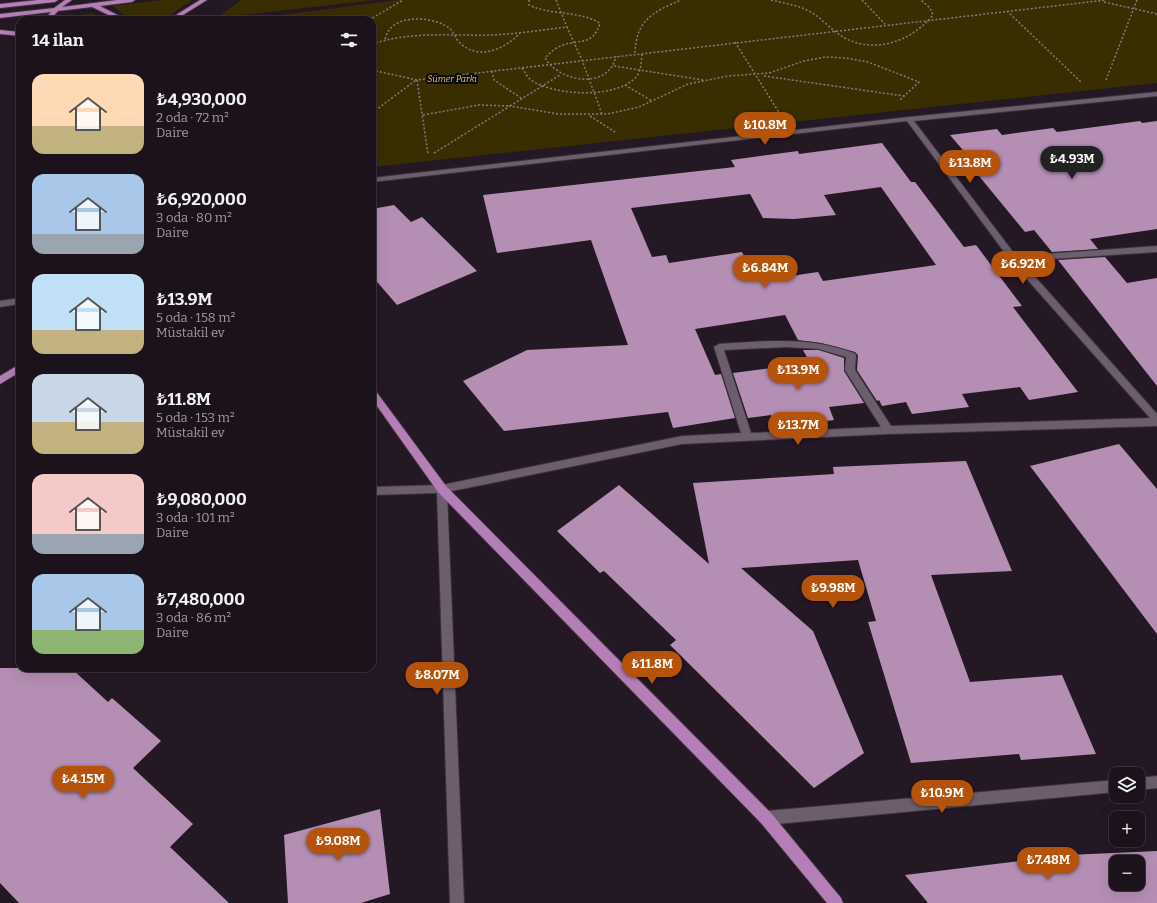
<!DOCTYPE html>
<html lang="tr">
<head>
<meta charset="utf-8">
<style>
  :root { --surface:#1b121b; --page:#241b24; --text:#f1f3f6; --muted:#a09ea3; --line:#39323a; --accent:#b45309 }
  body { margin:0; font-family:Bitter,serif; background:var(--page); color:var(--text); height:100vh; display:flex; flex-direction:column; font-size:15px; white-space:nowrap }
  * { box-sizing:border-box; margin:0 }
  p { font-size:13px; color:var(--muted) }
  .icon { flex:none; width:22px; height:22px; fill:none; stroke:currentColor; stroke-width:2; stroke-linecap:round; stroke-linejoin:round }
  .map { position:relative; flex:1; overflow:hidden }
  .details { position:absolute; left:16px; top:16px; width:360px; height:656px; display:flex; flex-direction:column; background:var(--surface); border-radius:12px; box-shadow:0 4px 16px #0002,0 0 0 1px var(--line) }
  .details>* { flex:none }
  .controls { position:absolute; left:1109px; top:767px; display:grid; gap:8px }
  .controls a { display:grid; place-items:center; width:36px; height:36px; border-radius:8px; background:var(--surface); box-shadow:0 4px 16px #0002,0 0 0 1px var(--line); font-size:20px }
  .price { position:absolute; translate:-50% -34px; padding:0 9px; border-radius:14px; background:var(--accent); color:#fff; font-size:13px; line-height:26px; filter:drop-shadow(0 1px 2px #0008) }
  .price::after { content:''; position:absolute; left:50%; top:24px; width:12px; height:9px; margin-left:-6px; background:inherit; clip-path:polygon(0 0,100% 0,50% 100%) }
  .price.active { background:#222; color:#fff }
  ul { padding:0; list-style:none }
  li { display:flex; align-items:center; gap:12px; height:100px; padding:0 16px }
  li span { display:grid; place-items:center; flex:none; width:112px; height:80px; border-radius:12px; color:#555 }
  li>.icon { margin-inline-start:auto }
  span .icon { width:48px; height:48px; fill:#fffc; stroke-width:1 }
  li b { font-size:17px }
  h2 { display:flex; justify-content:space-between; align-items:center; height:48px; padding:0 16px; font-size:17px }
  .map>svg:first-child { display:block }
</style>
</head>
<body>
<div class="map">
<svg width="1157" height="903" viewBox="0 0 1157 903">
  <rect width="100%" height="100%" fill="#241824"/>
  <!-- green -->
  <path fill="#382e00" d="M 164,0 L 192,0 L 163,20 L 131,20 L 112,6 Z
    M 241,0 L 375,0 L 216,18 Z
    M 398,0 L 1157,0 L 1157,83 L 372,167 L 372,20 L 242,20 Z
    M 93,13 L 99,20 L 58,20 L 59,19 Z"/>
  <!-- building -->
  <path fill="#b58eb4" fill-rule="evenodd" d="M 1140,121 L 1142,123 L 1157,121 L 1157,229 L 1090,239 L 1098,249 L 1052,252 L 1034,230 L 1025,232 L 979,176 L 984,175 L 950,135 L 997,129 L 1002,135 L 1053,128 L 1057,132 Z
    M 882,143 L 911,182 L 915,182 L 964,247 L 976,245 L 1022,306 L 1013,307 L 1078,392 L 1029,400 L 1020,387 L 962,394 L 969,407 L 912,414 L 906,402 L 882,406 L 879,400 L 877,401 L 857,370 L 858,355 L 855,352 L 821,343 L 798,340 L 785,315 L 695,329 L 715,375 L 721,374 L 735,418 L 673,428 L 668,412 L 504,431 L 463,381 L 527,350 L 628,345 L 591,240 L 497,253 L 483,195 L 735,167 L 731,160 L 798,151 L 799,154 ZM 881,187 L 936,265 L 823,281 L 818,272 L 757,281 L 742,252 L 669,263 L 666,255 L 652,257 L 631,208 L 750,194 L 763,218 L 794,219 L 836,215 L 824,195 Z
    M 394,205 L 411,222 L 422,217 L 477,271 L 397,305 L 372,276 L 372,209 Z
    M 1105,257 L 1127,283 L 1157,278 L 1157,386 L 1058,260 Z
    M 803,350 L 819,350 L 844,358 L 844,371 L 864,403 L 829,407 L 834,420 L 776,428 L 771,415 L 748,418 L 733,373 L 810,363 Z
    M 1119,444 L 1157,489 L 1157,634 L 1030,466 Z
    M 966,461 L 1012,571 L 931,575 L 970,682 L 1062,675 L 1096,754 L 1021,760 L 1019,754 L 911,763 L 868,622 L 876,621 L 858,560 L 741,568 L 813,631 L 864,753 L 814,788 L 670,645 L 676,640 L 604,571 L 600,573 L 557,531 L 619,485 L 709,564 L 693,483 L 834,474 L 833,467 Z
    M 0,668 L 71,668 L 108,702 L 112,698 L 161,741 L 133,768 L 193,824 L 170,847 L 229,903 L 19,903 L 0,883 Z
    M 380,809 L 390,894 L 361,903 L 288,903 L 284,835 Z
    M 1157,851 L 1157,903 L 928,903 L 905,875 L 1068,855 ZM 1116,862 L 1138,862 L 1138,884 L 1116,884 Z"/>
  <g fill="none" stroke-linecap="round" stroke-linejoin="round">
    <!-- minor casing -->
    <g stroke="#3b323b" stroke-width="2">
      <path id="minor" d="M 1157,92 L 1157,96 L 914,121 L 1016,256 L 1157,246 L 1157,252 L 1021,261 L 1157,414 L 1157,426 L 888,434 L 682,444 L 447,492 L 464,903 L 450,903 L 437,493 L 372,495 L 372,487 L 442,485 L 682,436 L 741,433 L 714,347 L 719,344 C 767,341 808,336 854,353 L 856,355 L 855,370 L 891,426 L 1150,418 L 1011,261 L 907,121 L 372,182 L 372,178 L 909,117 ZM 786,347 L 819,349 L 846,357 L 845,370 L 881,427 L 751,433 L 724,350 Z
        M 20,298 L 20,304 L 0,307 L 0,301 Z
        M 1157,776 L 1157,788 L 1138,790 L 1138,778 Z
        M 1116,780 L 1116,792 L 766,825 L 761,823 L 759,818 L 761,813 L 766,811 Z"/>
    </g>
    <!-- major casing -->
    <g stroke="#3b323b" stroke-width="2">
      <path id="major" d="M 38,0 L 58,0 L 55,2 L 0,8 L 0,4 Z
        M 65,0 L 72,0 L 62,7 L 117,0 L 135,0 L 132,2 L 100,6 L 127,20 L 119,20 L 92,7 L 58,11 L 50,20 L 44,20 L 51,12 L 0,18 L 0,14 L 54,8 Z
        M 200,0 L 207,0 L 175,20 L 168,20 Z
        M 0,30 L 20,32 L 20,36 L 0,34 Z
        M 20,364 L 20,372 L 0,384 L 0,376 Z
        M 372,388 L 375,390 L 446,486 L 771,813 L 841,898 L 843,903 L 827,903 L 761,823 L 438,492 L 372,399 Z"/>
    </g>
    <!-- path -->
    <path stroke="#847a84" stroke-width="1.5" stroke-dasharray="2 2" stroke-linecap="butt" d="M 529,0 L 529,5 C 552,16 577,10 600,23 C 593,46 581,39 563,45 C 556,47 550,53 545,58 C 560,83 609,90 616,56
      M 556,0 L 567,27
      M 771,0 C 784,3 797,5 809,11 C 822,18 831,30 843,37 C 874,55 912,41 933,15 L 930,8 L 921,0
      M 862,0 L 885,24
      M 1104,2 L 1157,14
      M 1007,11 L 1081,82
      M 369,20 L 403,0
      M 385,39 C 387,34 388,30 393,26 C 406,15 436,18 449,28 C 454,31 455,39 460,43 C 479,61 505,49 520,33
      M 735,42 L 780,114
      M 372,44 C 412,31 450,36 491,35 C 516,34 542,30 567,27 L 582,60 L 602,114
      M 635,53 C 636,20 653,12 681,0
      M 614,66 L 703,80
      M 522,68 C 525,72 527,77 531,80 C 554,96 617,99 636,77 C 642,70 641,61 642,53
      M 372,70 L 417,80 L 1106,0
      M 492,71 L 494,80 L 521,98
      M 764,76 L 904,96
      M 417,80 L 428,154
      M 1106,80 L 1137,0
      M 625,85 L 652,101
      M 372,113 L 416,80
      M 423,115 L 479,105 L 510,106 L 560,75
      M 590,116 L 615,132
      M 434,153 L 510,106 L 558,114 L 607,114 L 639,107 L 688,84 L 728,76 L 769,73 L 804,61 L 825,57 L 846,58 L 868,62 L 919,82 L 900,100"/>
    <!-- minor -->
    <use href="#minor" fill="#6d5e6d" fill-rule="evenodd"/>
    <!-- major -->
    <use href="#major" fill="#b67eb6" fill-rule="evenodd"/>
  </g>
  <g text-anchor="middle" stroke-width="4" stroke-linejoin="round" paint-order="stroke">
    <!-- far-park labels -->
    <g font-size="9" font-style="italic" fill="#d9c578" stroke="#0a060a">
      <text x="452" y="82">Sümer Parkı</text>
    </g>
  </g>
</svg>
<div class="controls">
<a><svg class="icon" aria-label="layers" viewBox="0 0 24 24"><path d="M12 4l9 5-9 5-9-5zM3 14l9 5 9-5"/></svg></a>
<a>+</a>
<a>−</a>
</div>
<b class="price" style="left:765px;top:146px">₺10.8M</b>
<b class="price active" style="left:1072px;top:180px">₺4.93M</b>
<b class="price" style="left:970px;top:184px">₺13.8M</b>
<b class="price" style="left:1023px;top:285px">₺6.92M</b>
<b class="price" style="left:765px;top:289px">₺6.84M</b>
<b class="price" style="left:798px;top:391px">₺13.9M</b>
<b class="price" style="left:798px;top:446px">₺13.7M</b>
<b class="price" style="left:833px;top:609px">₺9.98M</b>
<b class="price" style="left:652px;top:685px">₺11.8M</b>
<b class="price" style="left:437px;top:696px">₺8.07M</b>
<b class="price" style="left:83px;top:800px">₺4.15M</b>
<b class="price" style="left:942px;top:814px">₺10.9M</b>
<b class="price" style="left:338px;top:862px">₺9.08M</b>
<b class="price" style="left:1048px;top:881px">₺7.48M</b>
<section class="details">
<h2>14 ilan<svg class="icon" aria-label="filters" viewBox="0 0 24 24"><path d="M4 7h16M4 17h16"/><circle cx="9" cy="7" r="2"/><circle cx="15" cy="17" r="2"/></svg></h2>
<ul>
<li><span style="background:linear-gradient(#ffd9b3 65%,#c2b280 0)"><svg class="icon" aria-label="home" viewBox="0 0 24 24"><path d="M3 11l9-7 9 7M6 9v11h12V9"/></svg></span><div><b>₺4,930,000</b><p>2 oda · 72 m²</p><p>Daire</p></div></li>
<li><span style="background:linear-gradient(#a9c7e8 75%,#9aa5b1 0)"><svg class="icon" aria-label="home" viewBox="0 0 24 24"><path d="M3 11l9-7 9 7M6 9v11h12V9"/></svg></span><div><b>₺6,920,000</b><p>3 oda · 80 m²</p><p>Daire</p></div></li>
<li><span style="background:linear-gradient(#bfe0f5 70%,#c2b280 0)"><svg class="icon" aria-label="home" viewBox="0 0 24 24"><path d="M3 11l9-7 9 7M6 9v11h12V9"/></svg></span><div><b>₺13.9M</b><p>5 oda · 158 m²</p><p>Müstakil ev</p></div></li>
<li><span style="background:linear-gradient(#c9d6e8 60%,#c2b280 0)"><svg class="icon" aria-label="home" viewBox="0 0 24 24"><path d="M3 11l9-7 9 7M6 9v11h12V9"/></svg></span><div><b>₺11.8M</b><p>5 oda · 153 m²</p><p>Müstakil ev</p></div></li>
<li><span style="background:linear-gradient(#f6c9c9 75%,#9aa5b1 0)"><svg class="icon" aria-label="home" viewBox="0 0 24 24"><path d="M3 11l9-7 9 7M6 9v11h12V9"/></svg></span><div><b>₺9,080,000</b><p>3 oda · 101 m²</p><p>Daire</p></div></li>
<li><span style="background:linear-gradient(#a9c7e8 70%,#8fb573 0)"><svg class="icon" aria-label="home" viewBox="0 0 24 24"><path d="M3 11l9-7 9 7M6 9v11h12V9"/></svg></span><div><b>₺7,480,000</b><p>3 oda · 86 m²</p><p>Daire</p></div></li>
</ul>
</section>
</div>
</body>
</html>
